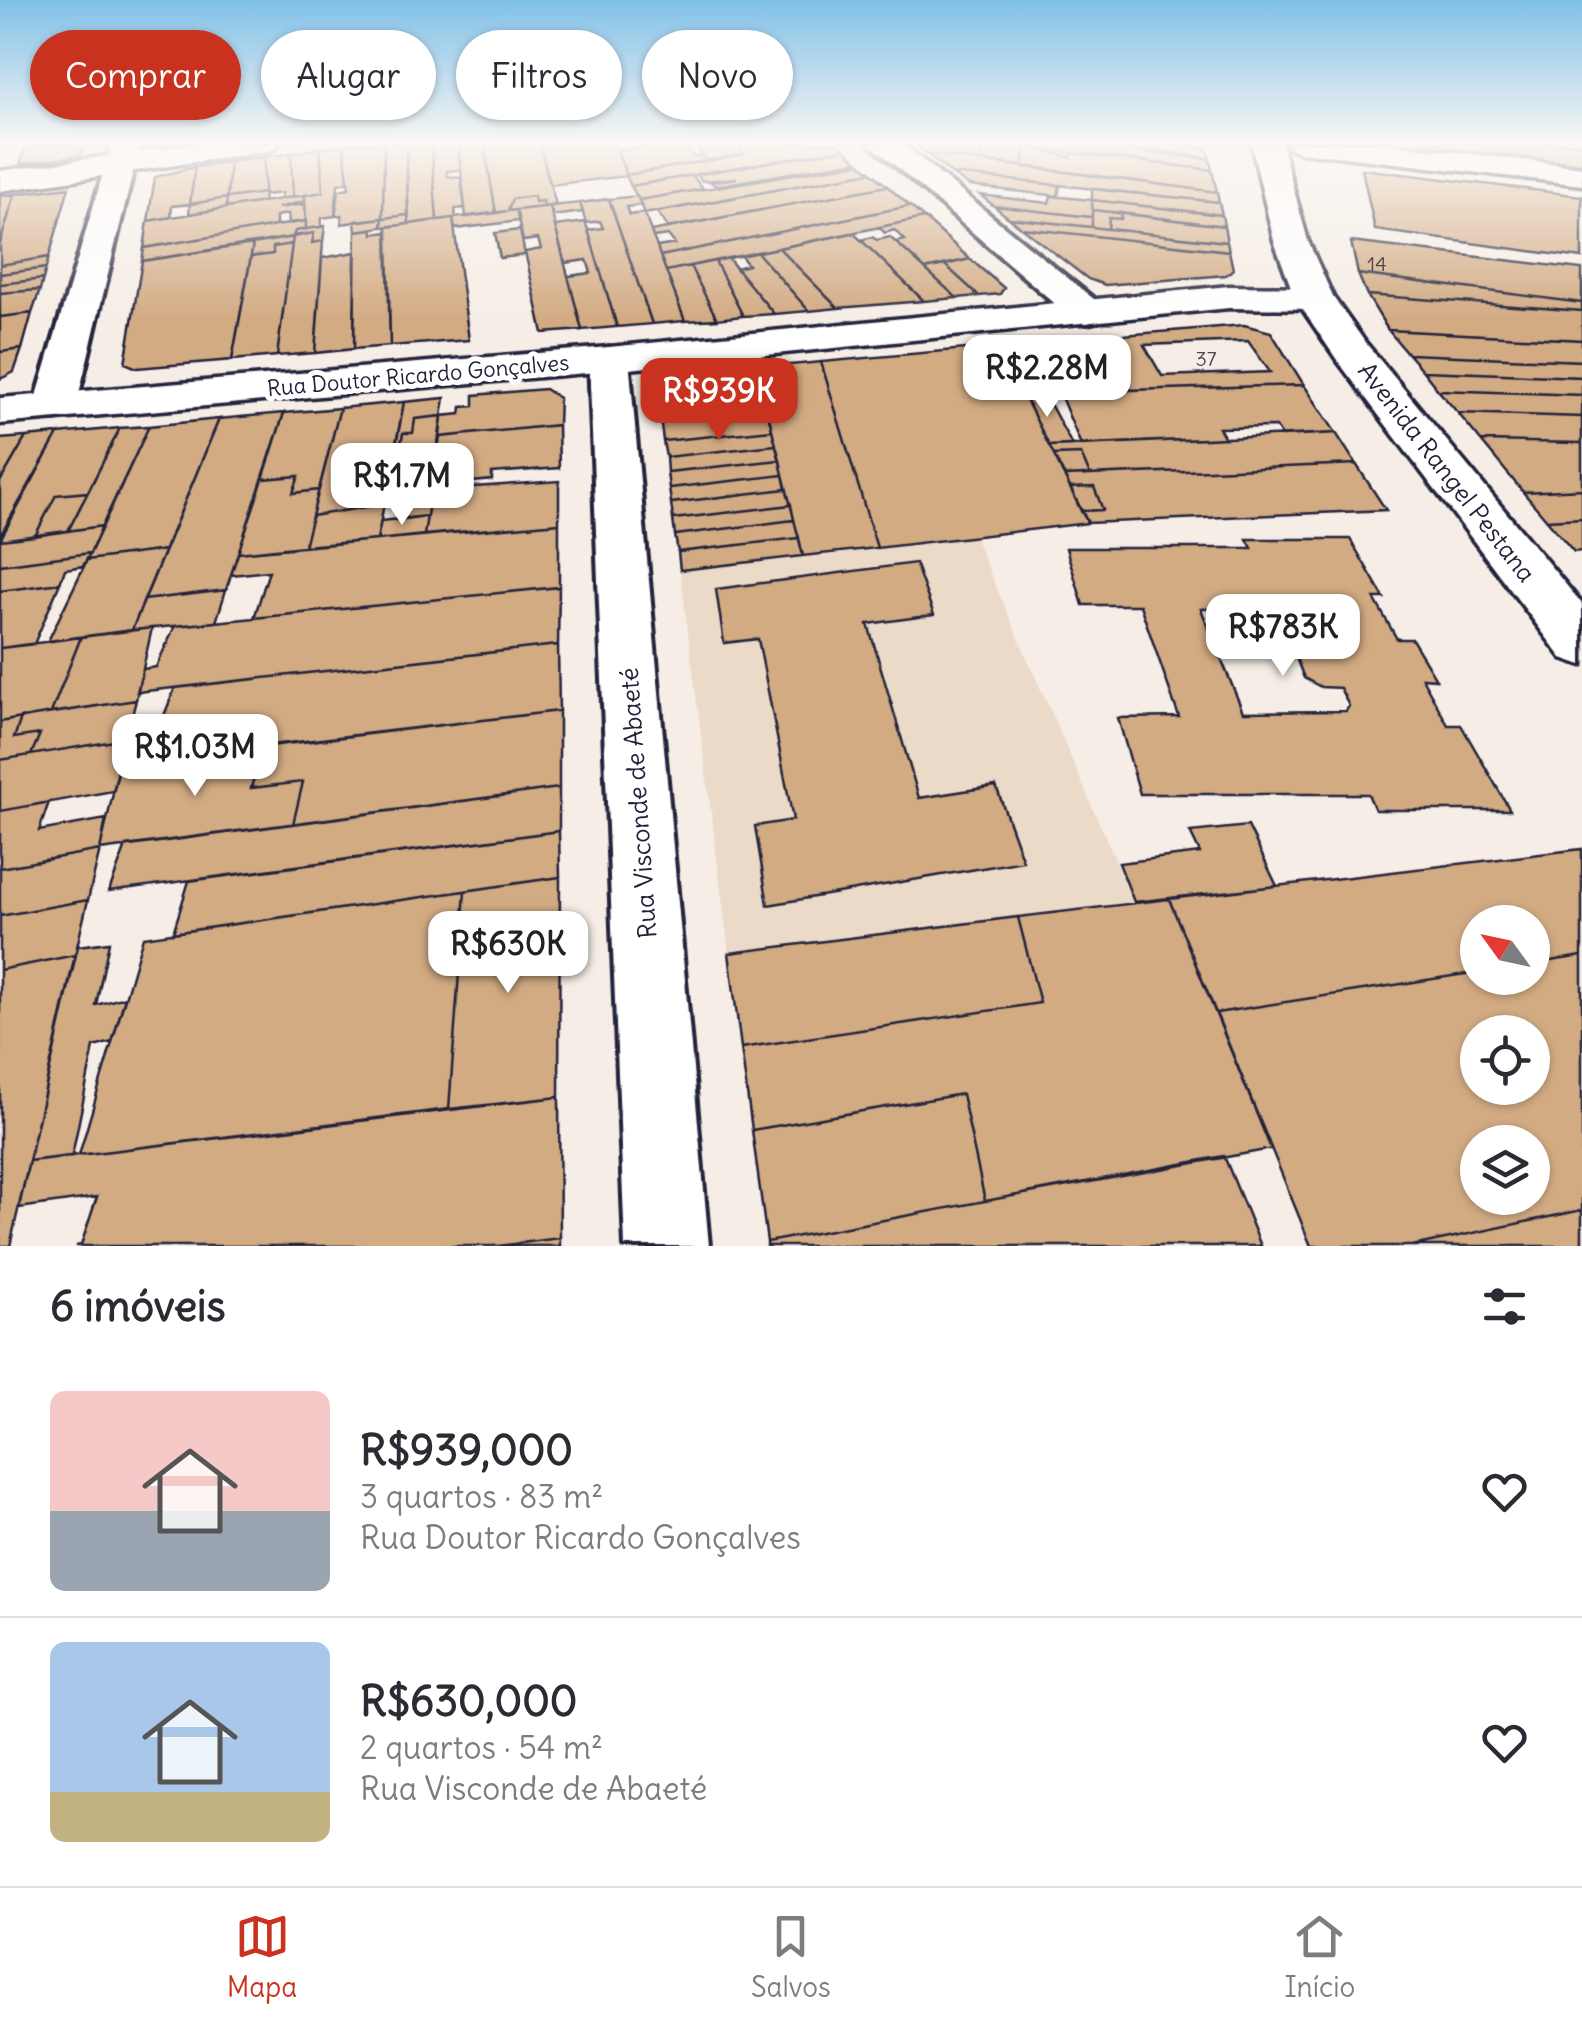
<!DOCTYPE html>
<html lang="pt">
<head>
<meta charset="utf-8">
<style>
  :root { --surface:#fff; --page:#f7f7f7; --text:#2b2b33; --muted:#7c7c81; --line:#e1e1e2; --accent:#c8321e }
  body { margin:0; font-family:Delius,sans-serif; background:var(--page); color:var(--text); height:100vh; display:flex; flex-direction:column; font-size:38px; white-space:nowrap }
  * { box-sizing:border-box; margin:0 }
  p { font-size:32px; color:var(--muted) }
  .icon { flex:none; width:55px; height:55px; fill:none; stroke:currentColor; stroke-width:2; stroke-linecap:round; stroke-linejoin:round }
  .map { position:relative; height:1246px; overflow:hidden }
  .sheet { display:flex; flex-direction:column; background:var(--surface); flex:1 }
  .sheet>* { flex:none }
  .top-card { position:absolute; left:30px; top:30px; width:1000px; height:90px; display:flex; gap:20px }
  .needle { width:65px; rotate:303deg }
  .buttons { position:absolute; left:1460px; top:905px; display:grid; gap:20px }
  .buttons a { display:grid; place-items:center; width:90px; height:90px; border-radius:50%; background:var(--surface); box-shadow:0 2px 8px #0004; font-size:50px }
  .price { position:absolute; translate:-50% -85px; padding:0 22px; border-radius:20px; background:#fff; color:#222; font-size:32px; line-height:65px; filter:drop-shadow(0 2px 5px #0008) }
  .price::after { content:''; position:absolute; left:50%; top:60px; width:30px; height:22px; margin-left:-15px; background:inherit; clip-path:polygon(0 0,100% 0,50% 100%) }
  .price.current { background:var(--accent); color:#fff }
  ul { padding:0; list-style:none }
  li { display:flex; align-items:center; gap:30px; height:250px; padding:0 50px }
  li+li { border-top:2px solid var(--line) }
  li span { display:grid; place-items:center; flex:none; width:280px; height:200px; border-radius:15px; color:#555 }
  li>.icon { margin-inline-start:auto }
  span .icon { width:120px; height:120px; fill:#fffc; stroke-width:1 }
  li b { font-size:42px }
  h2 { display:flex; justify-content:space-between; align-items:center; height:120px; padding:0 50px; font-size:42px }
  .chip { padding:0 35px; border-radius:45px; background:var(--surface); box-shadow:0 2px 8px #0004; font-size:35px; line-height:90px }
  .chip.current { background:var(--accent); color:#fff }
  .tabs { display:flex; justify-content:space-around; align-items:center; height:140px; border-top:2px solid var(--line); background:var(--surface); font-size:28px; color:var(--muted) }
  .tabs a { display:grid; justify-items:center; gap:5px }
  .tabs .current { color:var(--accent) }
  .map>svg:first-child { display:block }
</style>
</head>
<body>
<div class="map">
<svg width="1582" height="1246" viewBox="0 0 1582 1246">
  <rect width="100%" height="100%" fill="#f6eee6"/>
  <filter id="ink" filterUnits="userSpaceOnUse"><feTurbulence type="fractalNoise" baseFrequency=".01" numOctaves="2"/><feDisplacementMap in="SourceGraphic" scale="20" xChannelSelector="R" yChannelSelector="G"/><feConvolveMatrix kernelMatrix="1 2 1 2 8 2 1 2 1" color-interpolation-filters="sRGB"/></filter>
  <g filter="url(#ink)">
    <!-- built -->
    <path fill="#ebdac8" d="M 974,536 L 1134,902 L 729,953 L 680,570 Z"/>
    <!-- building -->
    <path fill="#d2ab83" stroke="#22223b" stroke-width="2.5" fill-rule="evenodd" d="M 84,143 L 81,155 L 20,164 L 26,147 Z
      M 354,143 L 384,143 L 383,218 L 341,224 L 342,215 L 335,216 L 339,190 L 349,188 L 344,145 Z
      M 384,143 L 406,143 L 408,215 L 383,218 Z
      M 406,143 L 431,143 L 437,220 L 409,224 Z
      M 431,143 L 458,143 L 461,170 L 447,171 L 447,176 L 461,178 L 465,208 L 455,209 L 456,218 L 437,220 Z
      M 458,143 L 484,143 L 496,213 L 466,217 Z
      M 484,143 L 539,143 L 556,205 L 544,207 L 543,201 L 535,202 L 534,196 L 512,199 L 508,211 L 496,213 Z
      M 539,143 L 614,143 L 627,176 L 550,185 Z
      M 681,143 L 694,157 L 703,156 L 707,161 L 626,175 L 617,150 Z
      M 699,143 L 745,143 L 746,144 L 737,146 L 744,154 L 707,161 L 698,150 L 704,149 Z
      M 838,143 L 845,149 L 631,186 L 626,175 L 744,154 L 737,146 L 753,143 Z
      M 913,143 L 963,145 L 984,143 L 980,161 L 927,154 Z
      M 984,143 L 1027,143 L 1023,166 L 980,161 Z
      M 1027,143 L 1074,143 L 1210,159 L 1212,170 L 1026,147 Z
      M 1096,143 L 1165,143 L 1207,148 L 1210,159 L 1153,149 L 1154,153 L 1128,150 L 1129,145 L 1124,144 L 1121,149 Z
      M 1416,143 L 1582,143 L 1582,164 L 1416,145 Z
      M 344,145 L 348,182 L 338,184 L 335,216 L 322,218 L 321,227 L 306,229 L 305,195 L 323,192 L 320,148 Z
      M 1026,147 L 1071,157 L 1072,153 L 1212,170 L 1217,192 L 1023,166 Z
      M 320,148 L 323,192 L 293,197 L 291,153 Z
      M 845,149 L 858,161 L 715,186 L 711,182 L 737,178 L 702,181 L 697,174 Z
      M 291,153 L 293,197 L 281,199 L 282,193 L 264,195 L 264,157 Z
      M 927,154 L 1217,192 L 1219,202 L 952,174 Z
      M 264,157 L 264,193 L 227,198 L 230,162 Z
      M 230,162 L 227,198 L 190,204 L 195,167 Z
      M 860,163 L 871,172 L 644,214 L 639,200 Z
      M 195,167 L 190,204 L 172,206 L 171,217 L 148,221 L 155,177 Z
      M 1362,169 L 1582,196 L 1582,258 L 1375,230 Z
      M 871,172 L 887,186 L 668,228 L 657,212 Z
      M 952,174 L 1060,185 L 1058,196 L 969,186 Z
      M 692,175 L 703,189 L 639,200 L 631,186 Z
      M 887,186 L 910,206 L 660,256 L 657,247 L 675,244 L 668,235 L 653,237 L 651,231 Z
      M 69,187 L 49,257 L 0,265 L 0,244 L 15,194 Z
      M 1092,189 L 1219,202 L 1222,215 L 1092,200 Z
      M 264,193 L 263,202 L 226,208 L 227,198 Z
      M 15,194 L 0,244 L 0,196 Z
      M 305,195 L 305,201 L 278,208 L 305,204 L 306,221 L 289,223 L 288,214 L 276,216 L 276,226 L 144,248 L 148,221 Z
      M 980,195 L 1049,203 L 1051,196 L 1092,200 L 1092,217 L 994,206 Z
      M 534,196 L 535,202 L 543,201 L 544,207 L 508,211 L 512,199 Z
      M 637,196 L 641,205 L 626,207 L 629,215 L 644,213 L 685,321 L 652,324 L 609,199 Z
      M 227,198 L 226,208 L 189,214 L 190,204 Z
      M 609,199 L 652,324 L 617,327 L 588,230 L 603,228 L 600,221 L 586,223 L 580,203 Z
      M 1092,200 L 1222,215 L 1224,226 L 1092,210 Z
      M 580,203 L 583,212 L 552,216 L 550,206 Z
      M 550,206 L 555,226 L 582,330 L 543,333 L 525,252 L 541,249 L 538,239 L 523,241 L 516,210 Z
      M 910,206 L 924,218 L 666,271 L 660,256 Z
      M 994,206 L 1092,217 L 1092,227 L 1009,218 Z
      M 516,210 L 519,221 L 455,229 L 453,218 Z
      M 1092,210 L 1121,213 L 1121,219 L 1109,218 L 1108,229 L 1092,227 Z
      M 1121,213 L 1224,226 L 1227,242 L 1108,229 L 1109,218 L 1121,219 Z
      M 408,215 L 409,224 L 382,227 L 383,218 Z
      M 383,218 L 382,227 L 356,231 L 355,221 Z
      M 453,218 L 469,340 L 390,346 L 387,227 Z
      M 924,218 L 930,223 L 970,259 L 925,269 L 896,242 L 905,240 L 894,230 L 885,233 L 879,227 Z
      M 1009,218 L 1227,242 L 1229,251 L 1022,228 Z
      M 306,221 L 306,229 L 295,231 L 293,237 L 142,261 L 144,248 Z
      M 585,222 L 588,230 L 617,327 L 582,330 L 568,276 L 591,273 L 587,260 L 565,263 L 555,226 Z
      M 325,226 L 323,241 L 312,243 L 314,233 L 293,236 L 295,231 Z
      M 1022,228 L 1229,251 L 1233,269 L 1226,275 L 1105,285 L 1088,279 Z
      M 373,229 L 373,234 L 388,232 L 390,346 L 354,349 L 356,231 Z
      M 520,230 L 525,255 L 500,258 L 495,233 Z
      M 314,233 L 312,243 L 323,241 L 315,353 L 277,356 L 293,237 Z
      M 853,233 L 861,240 L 924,301 L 838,308 L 779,248 Z
      M 293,237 L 292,244 L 273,247 L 273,254 L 251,257 L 253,244 Z
      M 872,237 L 877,240 L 890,237 L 957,298 L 924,301 L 861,240 Z
      M 1351,242 L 1582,269 L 1582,303 L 1358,274 Z
      M 253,244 L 232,360 L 137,368 L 125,363 L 142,261 Z
      M 292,244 L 277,356 L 232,360 L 251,257 L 273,254 L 273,247 Z
      M 779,248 L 838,308 L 809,311 L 757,252 Z
      M 355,252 L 354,349 L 315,353 L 322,258 Z
      M 757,252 L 809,311 L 774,314 L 736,268 L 748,265 L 741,256 Z
      M 49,257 L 46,268 L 0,274 L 0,265 Z
      M 728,258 L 736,268 L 774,314 L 743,316 L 715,261 Z
      M 970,259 L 1004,288 L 1000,294 L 979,296 L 945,265 Z
      M 715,261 L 743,316 L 717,319 L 690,266 Z
      M 945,265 L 979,296 L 957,298 L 925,269 Z
      M 690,266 L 717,319 L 685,321 L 666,271 Z
      M 46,268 L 43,279 L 0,284 L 0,274 Z
      M 1358,274 L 1582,303 L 1582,311 L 1367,295 Z
      M 43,279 L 40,290 L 0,293 L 0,284 Z
      M 40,290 L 32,313 L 0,317 L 0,293 Z
      M 1367,295 L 1582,311 L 1582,340 L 1388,330 Z
      M 32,313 L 22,349 L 0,352 L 0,317 Z
      M 1244,325 L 1271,332 L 1304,385 L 1131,390 L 1098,337 Z
      M 1388,330 L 1582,340 L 1582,361 L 1408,354 Z
      M 1098,337 L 1131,390 L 1023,393 L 999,346 Z
      M 1248,341 L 1270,372 L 1162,376 L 1144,345 Z
      M 999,346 L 1088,523 L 877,548 L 821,362 Z
      M 22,349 L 14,372 L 0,379 L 0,352 Z
      M 1408,354 L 1582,361 L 1582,377 L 1423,371 Z
      M 821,362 L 877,548 L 803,556 L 757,368 Z
      M 757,368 L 772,430 L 663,441 L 656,385 L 663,378 Z
      M 1423,371 L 1582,377 L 1582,395 L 1438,390 Z
      M 1304,385 L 1336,433 L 1282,436 L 1276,427 L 1219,428 L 1225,438 L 1081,445 L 1059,392 Z
      M 545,389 L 559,398 L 558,425 L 440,437 L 442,416 L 461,414 L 462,407 L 474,406 L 474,395 Z
      M 1438,390 L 1582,395 L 1582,417 L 1458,413 Z
      M 1023,393 L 1044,393 L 1072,445 L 1049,446 Z
      M 445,398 L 442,416 L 415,419 L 413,433 L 403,433 L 401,446 L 396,446 L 404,402 Z
      M 404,402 L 384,504 L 312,516 L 340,408 Z
      M 340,408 L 319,490 L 293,493 L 299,476 L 263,479 L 284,413 Z
      M 284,413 L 226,590 L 144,600 L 219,419 Z
      M 1458,413 L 1582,417 L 1582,443 L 1481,441 Z
      M 442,416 L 427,516 L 397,520 L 406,469 L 396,470 L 403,433 L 413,433 L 415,419 Z
      M 219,419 L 165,550 L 87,560 L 149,426 Z
      M 558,425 L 559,468 L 492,473 L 492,480 L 432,486 L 440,437 Z
      M 149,426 L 102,526 L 68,531 L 120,428 Z
      M 120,428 L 88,492 L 56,495 L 35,536 L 0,540 L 58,434 Z
      M 772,430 L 776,445 L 666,457 L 663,441 Z
      M 1336,433 L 1356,464 L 1090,475 L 1081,454 L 1054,455 L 1049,446 Z
      M 58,434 L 0,536 L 0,482 L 26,437 Z
      M 26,437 L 0,482 L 0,439 Z
      M 1481,441 L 1582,443 L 1582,489 L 1523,492 Z
      M 776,445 L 780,460 L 667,472 L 666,457 Z
      M 1081,454 L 1090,475 L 1064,476 L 1054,455 Z
      M 780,460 L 783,475 L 669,488 L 667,472 Z
      M 1356,464 L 1386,510 L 1088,523 L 1081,511 L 1103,510 L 1094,487 L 1070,488 L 1064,476 Z
      M 783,475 L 786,489 L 671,503 L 669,488 Z
      M 299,476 L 293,493 L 319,490 L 304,546 L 238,553 L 263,479 Z
      M 559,481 L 559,523 L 424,535 L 431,490 Z
      M 1094,487 L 1103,510 L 1081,511 L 1070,488 Z
      M 786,489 L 791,505 L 673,519 L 671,503 Z
      M 1582,489 L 1582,518 L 1547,520 L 1523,492 Z
      M 88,492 L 68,531 L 35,536 L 56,495 Z
      M 384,504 L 377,540 L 304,546 L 312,516 Z
      M 791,505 L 794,520 L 675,535 L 673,519 Z
      M 427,516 L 424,535 L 377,540 L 381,521 Z
      M 1582,518 L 1582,551 L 1574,552 L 1547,520 Z
      M 794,520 L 799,538 L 678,552 L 675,535 Z
      M 559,523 L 559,587 L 254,618 L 269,571 L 231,575 L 238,553 Z
      M 102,526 L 90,553 L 0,565 L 0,540 Z
      M 799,538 L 803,556 L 680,570 L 678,552 Z
      M 1247,539 L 1350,539 L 1384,598 L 1374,598 L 1397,639 L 1412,639 L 1436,679 L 1422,678 L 1448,725 L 1461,725 L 1510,810 L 1375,810 L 1368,794 L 1140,794 L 1118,718 L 1179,717 L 1140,605 L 1083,605 L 1066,548 L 1252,548 ZM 1284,608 L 1302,612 L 1311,629 L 1294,629 L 1288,638 L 1304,678 L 1321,687 L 1340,688 L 1349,706 L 1346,711 L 1243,712 L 1201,609 Z
      M 165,550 L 132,630 L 48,641 L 87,560 Z
      M 90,553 L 83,566 L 65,569 L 60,583 L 0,591 L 0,565 Z
      M 915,563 L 934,615 L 868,624 L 919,798 L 996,786 L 1023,861 L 768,905 L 755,826 L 793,820 L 758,639 L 724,643 L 716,589 Z
      M 60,583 L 34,644 L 0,648 L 0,591 Z
      M 559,587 L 558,645 L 137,692 L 143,669 L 156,667 L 175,626 Z
      M 226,590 L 216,622 L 132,630 L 144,600 Z
      M 152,628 L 136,700 L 51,713 L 81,637 Z
      M 81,637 L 51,713 L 0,722 L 0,648 Z
      M 558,645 L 559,711 L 146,761 L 175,688 Z
      M 136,700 L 126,739 L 31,755 L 40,734 L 14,738 L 21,718 Z
      M 559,711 L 559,788 L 293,824 L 303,782 L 251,788 L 263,746 Z
      M 21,718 L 14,738 L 40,734 L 31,755 L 0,760 L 0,722 Z
      M 126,739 L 113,791 L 0,811 L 0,760 Z
      M 263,746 L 251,788 L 303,782 L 293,824 L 100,850 L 120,763 Z
      M 559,788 L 559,831 L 109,891 L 126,846 Z
      M 49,802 L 39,831 L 106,819 L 100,850 L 0,868 L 0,811 Z
      M 1248,826 L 1277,886 L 1134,902 L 1119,863 L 1200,853 L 1190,832 Z
      M 559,831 L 560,877 L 173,933 L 189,881 Z
      M 1582,849 L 1582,956 L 1532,964 L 1532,922 L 1478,922 L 1478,972 L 1216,1013 L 1169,899 Z
      M 100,850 L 88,900 L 0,916 L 0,868 Z
      M 560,877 L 559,1097 L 449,1109 L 465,891 Z
      M 465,891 L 449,1109 L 79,1155 L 143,937 Z
      M 1169,899 L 1271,1149 L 985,1201 L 962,1094 L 752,1130 L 741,1048 L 1040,1003 L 1018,917 Z
      M 88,900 L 75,955 L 0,970 L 0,916 Z
      M 1018,917 L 1040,1003 L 741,1048 L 729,953 Z
      M 109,942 L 96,1005 L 125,997 L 112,1042 L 94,1047 L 72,1156 L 29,1161 L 78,946 Z
      M 75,955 L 10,1246 L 0,1246 L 0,970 Z
      M 1582,956 L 1582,1210 L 1412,1246 L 1311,1246 L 1216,1013 L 1478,972 L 1478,978 L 1532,978 L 1532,964 ZM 1478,1032 L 1532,1032 L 1532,1088 L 1478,1088 ZM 1478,1142 L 1532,1142 L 1532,1198 L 1478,1198 Z
      M 962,1094 L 985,1201 L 767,1242 L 752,1130 Z
      M 559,1097 L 560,1238 L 498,1246 L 76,1246 L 81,1245 L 97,1197 L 19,1208 L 29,1161 Z
      M 1224,1156 L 1261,1246 L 767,1246 L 767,1242 Z
      M 1582,1210 L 1582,1246 L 1412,1246 Z
      M 560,1238 L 560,1246 L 498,1246 Z"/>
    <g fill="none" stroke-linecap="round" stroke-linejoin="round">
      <!-- minor casing -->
      <g stroke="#22223b" stroke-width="8">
        <path id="minor" d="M 112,143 L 140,143 L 76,406 L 70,415 L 55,419 L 40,415 L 34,406 Z
          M 869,143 L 901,143 L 1100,304 L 1105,312 L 1100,320 L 1087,323 L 1074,320 Z
          M 609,347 L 623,351 L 629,359 L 709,1246 L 625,1246 L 589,359 L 595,351 Z"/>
      </g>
      <!-- tertiary casing -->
      <g stroke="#22223b" stroke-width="7">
        <path id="tertiary" d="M 1287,143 L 1381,143 L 1582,167 L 1582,185 L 1302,152 L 1291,149 Z
          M 1229,286 L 1314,287 L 1327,290 L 1333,298 L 1327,306 L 1314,309 L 1229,308 L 609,371 L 0,424 L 0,398 L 609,347 Z"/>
      </g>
      <!-- secondary casing -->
      <g stroke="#22223b" stroke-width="7">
        <path id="secondary" d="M 198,143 L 278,143 L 274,149 L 263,152 L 0,191 L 0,171 Z"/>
      </g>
      <!-- primary casing -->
      <g stroke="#22223b" stroke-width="7">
        <path id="primary" d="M 1251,143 L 1281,143 L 1308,241 L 1333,297 L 1365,342 L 1582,604 L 1582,665 L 1562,658 L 1337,360 L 1295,298 L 1274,241 Z"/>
      </g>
      <!-- minor -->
      <use href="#minor" fill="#fff" fill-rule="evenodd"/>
      <!-- tertiary -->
      <use href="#tertiary" fill="#fff" fill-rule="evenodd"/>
      <!-- secondary -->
      <use href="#secondary" fill="#fff" fill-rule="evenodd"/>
      <!-- primary -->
      <use href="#primary" fill="#fff" fill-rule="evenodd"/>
    </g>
  </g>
  <!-- sky -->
  <linearGradient id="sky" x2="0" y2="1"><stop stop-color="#81c0e8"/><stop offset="0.45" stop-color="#fbf7f4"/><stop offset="1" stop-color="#fbf7f4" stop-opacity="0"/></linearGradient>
  <rect width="1582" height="318" fill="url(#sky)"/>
  <g text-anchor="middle" stroke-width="10" stroke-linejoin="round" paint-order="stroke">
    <!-- number labels -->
    <g font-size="20" fill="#4e444d">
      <text x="1377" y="271">14</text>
      <text x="1206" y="366">37</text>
    </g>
    <!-- far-street labels -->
    <g font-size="22" fill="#22223b" stroke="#fff">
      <text transform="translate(418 375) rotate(-5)" y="8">Rua Doutor Ricardo Gonçalves</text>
    </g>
    <!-- street labels -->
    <g font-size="25" fill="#22223b" stroke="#fff">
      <text transform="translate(1447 472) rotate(52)" y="9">Avenida Rangel Pestana</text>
      <text transform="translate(638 803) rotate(-94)" y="9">Rua Visconde de Abaeté</text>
    </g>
  </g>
</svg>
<div class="buttons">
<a><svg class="needle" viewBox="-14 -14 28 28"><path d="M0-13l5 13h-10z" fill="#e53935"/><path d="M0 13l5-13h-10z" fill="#7c7c81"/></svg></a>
<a><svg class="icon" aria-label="locate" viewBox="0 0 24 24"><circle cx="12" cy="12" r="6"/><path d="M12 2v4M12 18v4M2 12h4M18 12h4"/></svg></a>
<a><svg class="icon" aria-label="layers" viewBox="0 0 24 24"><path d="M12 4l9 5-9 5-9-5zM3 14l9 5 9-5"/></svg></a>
</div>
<b class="price" style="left:1047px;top:420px">R$2.28M</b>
<b class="price current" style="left:719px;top:443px">R$939K</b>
<b class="price" style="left:402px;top:528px">R$1.7M</b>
<b class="price" style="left:1283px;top:679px">R$783K</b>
<b class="price" style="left:195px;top:799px">R$1.03M</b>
<b class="price" style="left:508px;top:996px">R$630K</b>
<div class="top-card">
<a class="chip current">Comprar</a>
<a class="chip">Alugar</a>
<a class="chip">Filtros</a>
<a class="chip">Novo</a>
</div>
</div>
<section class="sheet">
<h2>6 imóveis<svg class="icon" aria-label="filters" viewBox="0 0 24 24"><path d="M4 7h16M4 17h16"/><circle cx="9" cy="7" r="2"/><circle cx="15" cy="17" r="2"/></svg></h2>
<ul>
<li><span style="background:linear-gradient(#f6c9c9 60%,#9aa5b1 0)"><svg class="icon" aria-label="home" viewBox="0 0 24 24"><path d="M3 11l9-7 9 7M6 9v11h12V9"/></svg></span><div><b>R$939,000</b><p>3 quartos · 83 m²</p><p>Rua Doutor Ricardo Gonçalves</p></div><svg class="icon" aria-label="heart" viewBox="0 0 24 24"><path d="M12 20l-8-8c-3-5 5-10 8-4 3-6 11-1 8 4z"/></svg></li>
<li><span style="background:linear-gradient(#a9c7e8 75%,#c2b280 0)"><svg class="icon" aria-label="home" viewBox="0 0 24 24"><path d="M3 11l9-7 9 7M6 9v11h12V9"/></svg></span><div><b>R$630,000</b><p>2 quartos · 54 m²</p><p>Rua Visconde de Abaeté</p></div><svg class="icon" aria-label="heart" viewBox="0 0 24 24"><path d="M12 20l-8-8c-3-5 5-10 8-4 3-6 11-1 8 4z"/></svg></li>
</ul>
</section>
<nav class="tabs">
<a class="current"><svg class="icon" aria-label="map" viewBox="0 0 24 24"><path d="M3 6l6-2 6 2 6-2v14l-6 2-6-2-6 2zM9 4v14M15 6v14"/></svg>Mapa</a>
<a><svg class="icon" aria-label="saved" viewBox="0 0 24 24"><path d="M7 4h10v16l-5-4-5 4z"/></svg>Salvos</a>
<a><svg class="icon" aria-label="home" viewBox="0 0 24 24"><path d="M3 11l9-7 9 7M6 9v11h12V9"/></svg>Início</a>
</nav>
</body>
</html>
